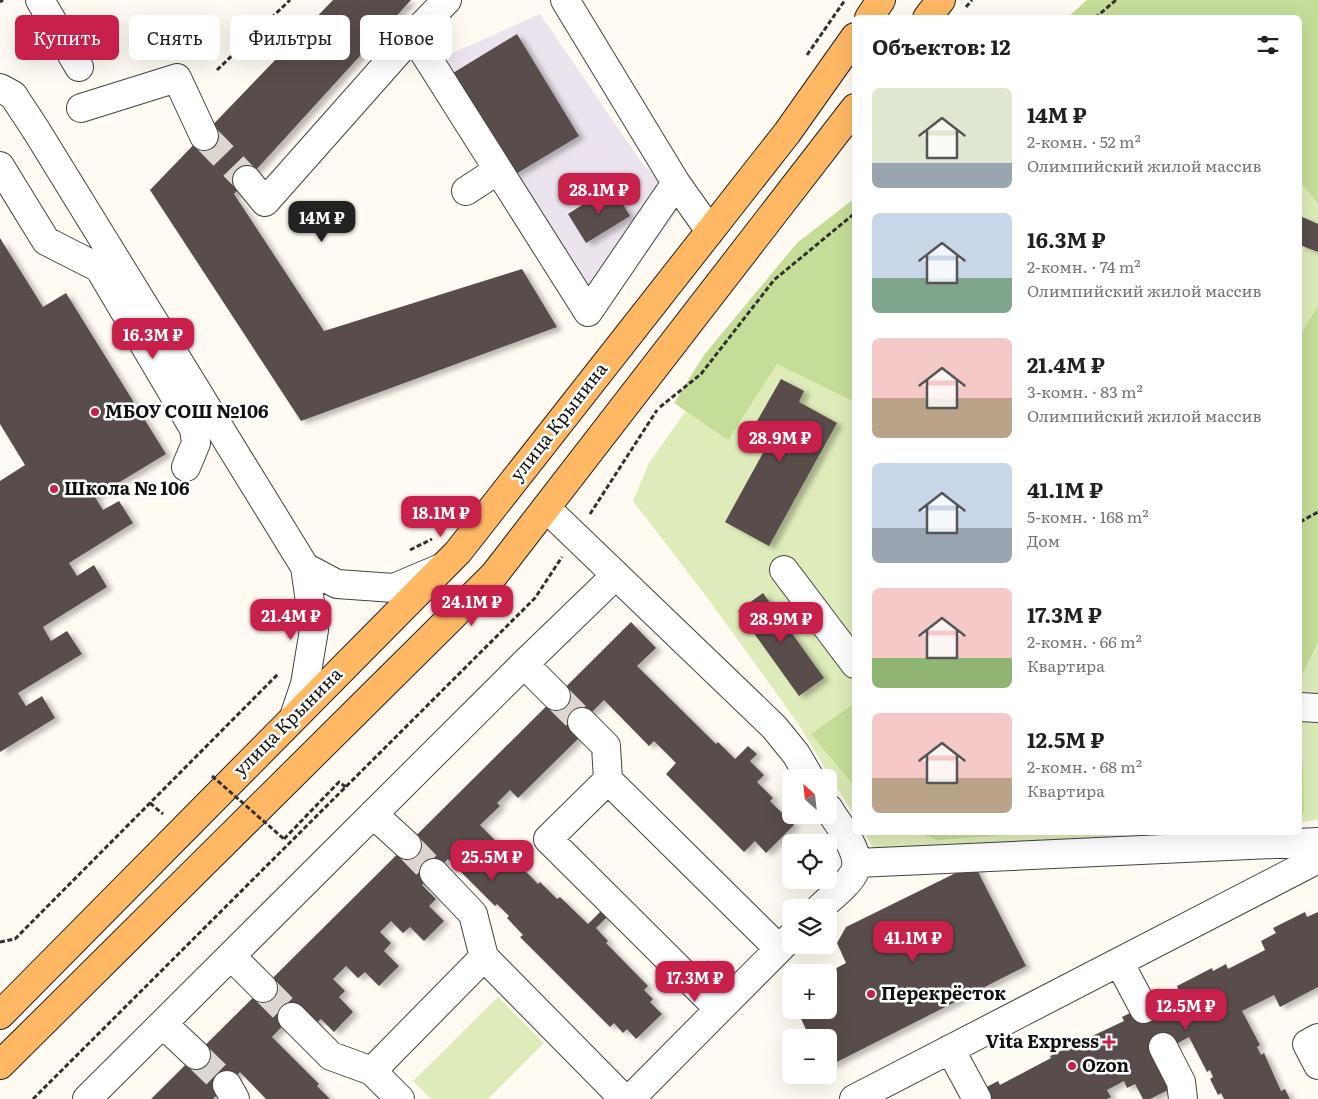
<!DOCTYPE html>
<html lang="ru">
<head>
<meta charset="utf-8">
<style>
  :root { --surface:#fff; --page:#f2f2f2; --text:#202124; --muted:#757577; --accent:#c7204b }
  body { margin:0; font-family:Literata,serif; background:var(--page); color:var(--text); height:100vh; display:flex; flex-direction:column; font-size:19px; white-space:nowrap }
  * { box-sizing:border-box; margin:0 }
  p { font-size:16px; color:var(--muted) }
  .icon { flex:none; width:28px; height:28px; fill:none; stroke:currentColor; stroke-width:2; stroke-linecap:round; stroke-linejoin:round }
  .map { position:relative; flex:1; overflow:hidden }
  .panel { position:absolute; left:852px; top:15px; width:450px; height:820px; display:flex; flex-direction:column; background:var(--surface); border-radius:8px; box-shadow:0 5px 20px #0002 }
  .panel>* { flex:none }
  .banner { position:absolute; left:15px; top:15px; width:475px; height:45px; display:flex; gap:10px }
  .needle { width:32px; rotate:333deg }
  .tools { position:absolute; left:782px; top:769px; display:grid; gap:10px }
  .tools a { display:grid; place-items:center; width:55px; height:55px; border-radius:8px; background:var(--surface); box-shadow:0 5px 20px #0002; font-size:25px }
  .price { position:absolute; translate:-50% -42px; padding:0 11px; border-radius:10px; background:var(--accent); color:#fff; font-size:16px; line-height:32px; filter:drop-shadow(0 1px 2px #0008) }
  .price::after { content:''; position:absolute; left:50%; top:30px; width:15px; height:11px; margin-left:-8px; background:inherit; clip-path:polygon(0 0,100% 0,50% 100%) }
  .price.current { background:#222; color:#fff }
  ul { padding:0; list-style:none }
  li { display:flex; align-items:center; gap:15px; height:125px; padding:0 20px }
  li span { display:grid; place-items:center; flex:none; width:140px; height:100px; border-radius:8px; color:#555 }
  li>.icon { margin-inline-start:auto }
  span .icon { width:60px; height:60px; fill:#fffc; stroke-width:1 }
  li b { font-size:21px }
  h2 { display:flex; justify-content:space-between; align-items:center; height:60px; padding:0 20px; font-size:21px }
  .tag { padding:0 18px; border-radius:8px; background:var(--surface); box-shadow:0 5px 20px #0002; font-size:18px; line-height:45px }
  .tag.current { background:var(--accent); color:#fff }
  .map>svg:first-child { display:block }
</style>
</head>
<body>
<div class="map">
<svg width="1318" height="1099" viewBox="0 0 1318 1099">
  <defs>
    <filter id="shadow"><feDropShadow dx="5.5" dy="3" stdDeviation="2.5" flood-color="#0004"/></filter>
  </defs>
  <rect width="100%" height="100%" fill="#fffaf2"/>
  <!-- industrial -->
  <path fill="#ebe4ee" d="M 540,14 L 642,163 L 682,205 L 598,319 L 437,60 Z"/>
  <!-- green -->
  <path fill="#deecb9" d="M 1318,0 L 1318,820 L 1300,822 L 1300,18 L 1116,18 Z
    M 855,223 L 855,817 L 797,722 L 706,596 L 633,501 L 649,463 L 749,322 Z
    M 864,833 L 1157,833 L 877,853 Z
    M 498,997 L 544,1043 L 488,1099 L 431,1099 L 413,1081 Z"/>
  <!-- forest -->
  <path fill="#c6dd98" d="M 1087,0 L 1318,0 L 1318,203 L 1300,182 L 1300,18 L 1068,17 Z
    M 855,198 L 855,402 L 777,364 L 728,440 L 674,403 L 704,355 L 797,243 Z
    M 1318,306 L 1318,642 L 1300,679 L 1300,335 Z
    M 855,703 L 855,787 L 811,734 Z
    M 1300,752 L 1303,764 L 1304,812 L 1300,813 Z
    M 918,833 L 919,832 L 1037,833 L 937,840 Z"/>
  <!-- building -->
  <path fill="#594e4b" filter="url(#shadow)" d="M 333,0 L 411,0 L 234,194 L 324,331 L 522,269 L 557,327 L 301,421 L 150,190 Z
    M 517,34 L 579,136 L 514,175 L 453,73 Z
    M 612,186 L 630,216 L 586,243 L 568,214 Z
    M 1300,216 L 1318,224 L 1318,252 L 1300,245 Z
    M 0,238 L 43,307 L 66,293 L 166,454 L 95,497 L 103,510 L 119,501 L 133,523 L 69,563 L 77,576 L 94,565 L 107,587 L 43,627 L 51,641 L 67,631 L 82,654 L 18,693 L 26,706 L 42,696 L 55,718 L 0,752 L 0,481 L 25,465 L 0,424 Z
    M 781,379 L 804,391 L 799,402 L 837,423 L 769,546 L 725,522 L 770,440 L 752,430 Z
    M 763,593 L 824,678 L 799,696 L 738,611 Z
    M 631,622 L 656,648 L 637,666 L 716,744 L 718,742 L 735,759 L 748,746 L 757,754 L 750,761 L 764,775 L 757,782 L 773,798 L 770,801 L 794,825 L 766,853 L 755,841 L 744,852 L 666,774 L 676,763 L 654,741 L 649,746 L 604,700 L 575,729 L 582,735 L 518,798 L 510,790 L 497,803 L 500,806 L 480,825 L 538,884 L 540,882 L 557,899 L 560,897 L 588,924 L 601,911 L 607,917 L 596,928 L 608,941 L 606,943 L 648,986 L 644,990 L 653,999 L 650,1002 L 662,1014 L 636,1039 L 627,1029 L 623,1033 L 614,1023 L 610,1027 L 520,937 L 523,935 L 507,918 L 509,916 L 497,904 L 495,906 L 448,859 L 422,885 L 436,899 L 429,906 L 444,921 L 424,941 L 410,927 L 403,933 L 391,921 L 380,932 L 391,943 L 384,951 L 399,966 L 379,986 L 365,972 L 358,978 L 346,966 L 333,979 L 345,991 L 339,997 L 353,1012 L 334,1032 L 321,1019 L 312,1027 L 297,1011 L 272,1037 L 319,1084 L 317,1086 L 330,1099 L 266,1099 L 240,1072 L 213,1099 L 151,1099 Z
    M 974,864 L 1026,966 L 829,1066 L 829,1038 L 810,1038 L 797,1010 L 829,1010 L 829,972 L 846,963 L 837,943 L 846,927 Z
    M 1305,912 L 1307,917 L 1318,912 L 1318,987 L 1280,1007 L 1274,995 L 1242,1011 L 1260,1045 L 1257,1047 L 1261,1055 L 1264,1053 L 1281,1091 L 1285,1089 L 1290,1099 L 1224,1099 L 1221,1093 L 1218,1095 L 1210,1079 L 1213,1077 L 1210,1070 L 1207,1072 L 1189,1037 L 1169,1048 L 1170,1089 L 1150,1099 L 1143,1099 L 1135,1084 L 1127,1088 L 1124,1081 L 1107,1090 L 1111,1097 L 1107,1099 L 979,1099 L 981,1090 L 998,1081 L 1000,1085 L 1051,1058 L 1050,1056 L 1124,1021 L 1122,1017 L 1178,989 L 1177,986 L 1212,968 L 1213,971 L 1226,964 L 1228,969 L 1265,950 L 1261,941 L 1276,933 L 1273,928 Z"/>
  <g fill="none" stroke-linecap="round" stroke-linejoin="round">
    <!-- minor-tunnel -->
    <path stroke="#dbd7d0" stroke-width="28" stroke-dasharray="28 14" stroke-linecap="butt" d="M 204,136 L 247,180
      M 556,696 L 582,722
      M 407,845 L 434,873
      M 263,988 L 292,1017
      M 196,1055 L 227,1085"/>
    <!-- minor casing -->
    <g stroke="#434343" stroke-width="30">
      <path id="minor" d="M 40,0 L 79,67
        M 565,0 L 676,183 L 710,231
        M 413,35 L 588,312 L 676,183
        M 0,88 L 13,95 L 36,130 L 305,567 L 314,630 L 305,684 L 294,717
        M 81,108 L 177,78 L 204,136
        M 0,166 L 46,241 L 99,268 L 194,429 L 196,443 L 186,467
        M 247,180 L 265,202 L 413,35 L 447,0
        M 466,191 L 498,170
        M 546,508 L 774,727 L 796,754 L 810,778
        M 305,567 L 337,584 L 394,588 L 441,568
        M 784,570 L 855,664
        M 524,664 L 556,696
        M 1300,707 L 1318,708
        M 582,722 L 606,746 L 608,780 L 779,949
        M 608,780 L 548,839 L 719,1009
        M 373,814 L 407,845
        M 857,863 L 1318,842
        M 434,873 L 473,914 L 484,957 L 624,1099
        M 820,908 C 830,898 847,886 854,873 C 864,854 838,825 829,809
        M 231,956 L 263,988
        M 1119,962 L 1144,1009
        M 292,1017 L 331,1056 L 372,1071 L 400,1099
        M 163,1024 L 196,1055
        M 1318,1038 L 1307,1044 L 1318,1065
        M 1163,1047 L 1181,1082 L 1183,1099
        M 950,1049 L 977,1099
        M 372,1071 L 484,957
        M 227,1085 L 235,1099
        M 87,1099 L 524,664 L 616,575
        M 630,1099 L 791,937
        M 854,1099 L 1318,859"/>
    </g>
    <!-- major casing -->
    <g stroke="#212121" stroke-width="30">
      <path id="major" d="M 869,18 L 881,0
        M 927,18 L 941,0
        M 0,1015 L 458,552 L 787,133 L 855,37
        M 0,1065 L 494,575 L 855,108"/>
    </g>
    <!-- path -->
    <path stroke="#323232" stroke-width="3" stroke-dasharray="5 2.5" stroke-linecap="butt" d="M 0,2 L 3,0
      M 966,7 L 972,0
      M 1095,18 L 1116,0
      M 807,55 L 845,0
      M 217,70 L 290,0
      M 660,407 L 701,374 L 774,280 L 855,213
      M 590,514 L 657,410
      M 1300,522 L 1318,512
      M 410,550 L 432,539
      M 150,803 L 163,814
      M 284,839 L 339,782 L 346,787
      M 0,942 L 15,939 L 279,673
      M 33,1099 L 535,598 L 562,557"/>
    <!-- minor -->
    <use href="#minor" stroke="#fff" stroke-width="28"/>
    <!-- major -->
    <use href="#major" stroke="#feb864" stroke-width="28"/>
    <!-- path-bridge -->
    <path stroke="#323232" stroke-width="3" stroke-dasharray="5 2.5" stroke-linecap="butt" d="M 212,776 L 284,839"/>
  </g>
  <!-- markers -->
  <g fill="#c7204b" stroke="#fff" stroke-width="2">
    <circle cx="95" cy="412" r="5"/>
    <circle cx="54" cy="489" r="5"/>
    <circle cx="871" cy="994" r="5"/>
    <path d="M1106.5 1034.5h5v5h5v5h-5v5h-5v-5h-5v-5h5z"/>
    <circle cx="1072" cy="1066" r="5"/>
  </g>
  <g text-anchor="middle" stroke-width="5" stroke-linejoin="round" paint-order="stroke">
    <!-- poi labels -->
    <g font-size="18" font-weight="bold" fill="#101010" stroke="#fff" text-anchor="start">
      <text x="105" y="418">МБОУ СОШ №106</text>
      <text x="64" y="495">Школа № 106</text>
      <text x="881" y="1000">Перекрёсток</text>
      <text x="1099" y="1048" text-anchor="end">Vita Express</text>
      <text x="1082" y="1072">Ozon</text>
    </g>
    <!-- street labels -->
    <g font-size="18" fill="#101010" stroke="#fff">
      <text transform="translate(559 422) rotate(-52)" y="6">улица Крынина</text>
      <text transform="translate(288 722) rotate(-45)" y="6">улица Крынина</text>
    </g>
  </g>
</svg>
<div class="tools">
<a><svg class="needle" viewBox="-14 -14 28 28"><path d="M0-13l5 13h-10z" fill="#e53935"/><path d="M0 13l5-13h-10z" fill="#757577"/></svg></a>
<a><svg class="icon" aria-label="locate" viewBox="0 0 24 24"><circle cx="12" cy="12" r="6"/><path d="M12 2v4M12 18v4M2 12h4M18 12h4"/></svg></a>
<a><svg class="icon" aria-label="layers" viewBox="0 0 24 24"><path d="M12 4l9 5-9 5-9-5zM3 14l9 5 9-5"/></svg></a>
<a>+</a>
<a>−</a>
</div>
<b class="price" style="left:599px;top:215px">28.1M ₽</b>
<b class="price current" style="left:322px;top:243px">14M ₽</b>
<b class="price" style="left:153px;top:360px">16.3M ₽</b>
<b class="price" style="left:780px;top:463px">28.9M ₽</b>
<b class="price" style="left:441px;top:538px">18.1M ₽</b>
<b class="price" style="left:472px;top:627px">24.1M ₽</b>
<b class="price" style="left:291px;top:641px">21.4M ₽</b>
<b class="price" style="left:781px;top:644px">28.9M ₽</b>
<b class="price" style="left:492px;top:882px">25.5M ₽</b>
<b class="price" style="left:913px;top:963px">41.1M ₽</b>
<b class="price" style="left:695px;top:1003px">17.3M ₽</b>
<b class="price" style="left:1186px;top:1031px">12.5M ₽</b>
<div class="banner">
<a class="tag current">Купить</a>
<a class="tag">Снять</a>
<a class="tag">Фильтры</a>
<a class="tag">Новое</a>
</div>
<section class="panel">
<h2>Объектов: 12<svg class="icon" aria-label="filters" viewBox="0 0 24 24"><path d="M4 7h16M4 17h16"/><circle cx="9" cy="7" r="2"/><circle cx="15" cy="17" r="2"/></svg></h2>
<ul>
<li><span style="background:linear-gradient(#dfe7d0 75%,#9aa5b1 0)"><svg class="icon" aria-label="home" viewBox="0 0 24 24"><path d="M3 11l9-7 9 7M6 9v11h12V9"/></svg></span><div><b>14M ₽</b><p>2-комн. · 52 m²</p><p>Олимпийский жилой массив</p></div></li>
<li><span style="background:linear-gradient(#c9d6e8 65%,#7fa58c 0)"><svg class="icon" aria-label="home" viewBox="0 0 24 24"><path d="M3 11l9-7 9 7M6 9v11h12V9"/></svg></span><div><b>16.3M ₽</b><p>2-комн. · 74 m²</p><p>Олимпийский жилой массив</p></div></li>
<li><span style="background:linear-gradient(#f6c9c9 60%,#b9a48a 0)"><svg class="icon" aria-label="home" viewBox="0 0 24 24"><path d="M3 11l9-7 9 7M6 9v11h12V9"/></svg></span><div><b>21.4M ₽</b><p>3-комн. · 83 m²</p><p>Олимпийский жилой массив</p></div></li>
<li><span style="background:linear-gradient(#c9d6e8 65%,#9aa5b1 0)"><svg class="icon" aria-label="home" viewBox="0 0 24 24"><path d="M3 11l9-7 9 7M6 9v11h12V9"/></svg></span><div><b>41.1M ₽</b><p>5-комн. · 168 m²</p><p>Дом</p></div></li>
<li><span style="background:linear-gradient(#f6c9c9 70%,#8fb573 0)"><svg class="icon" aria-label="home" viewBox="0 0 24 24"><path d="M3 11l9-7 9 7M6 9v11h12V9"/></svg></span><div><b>17.3M ₽</b><p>2-комн. · 66 m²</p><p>Квартира</p></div></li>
<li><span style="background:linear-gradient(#f6c9c9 65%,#b9a48a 0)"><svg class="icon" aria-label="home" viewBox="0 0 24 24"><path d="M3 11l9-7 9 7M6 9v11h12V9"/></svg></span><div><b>12.5M ₽</b><p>2-комн. · 68 m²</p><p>Квартира</p></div></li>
</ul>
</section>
</div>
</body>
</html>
